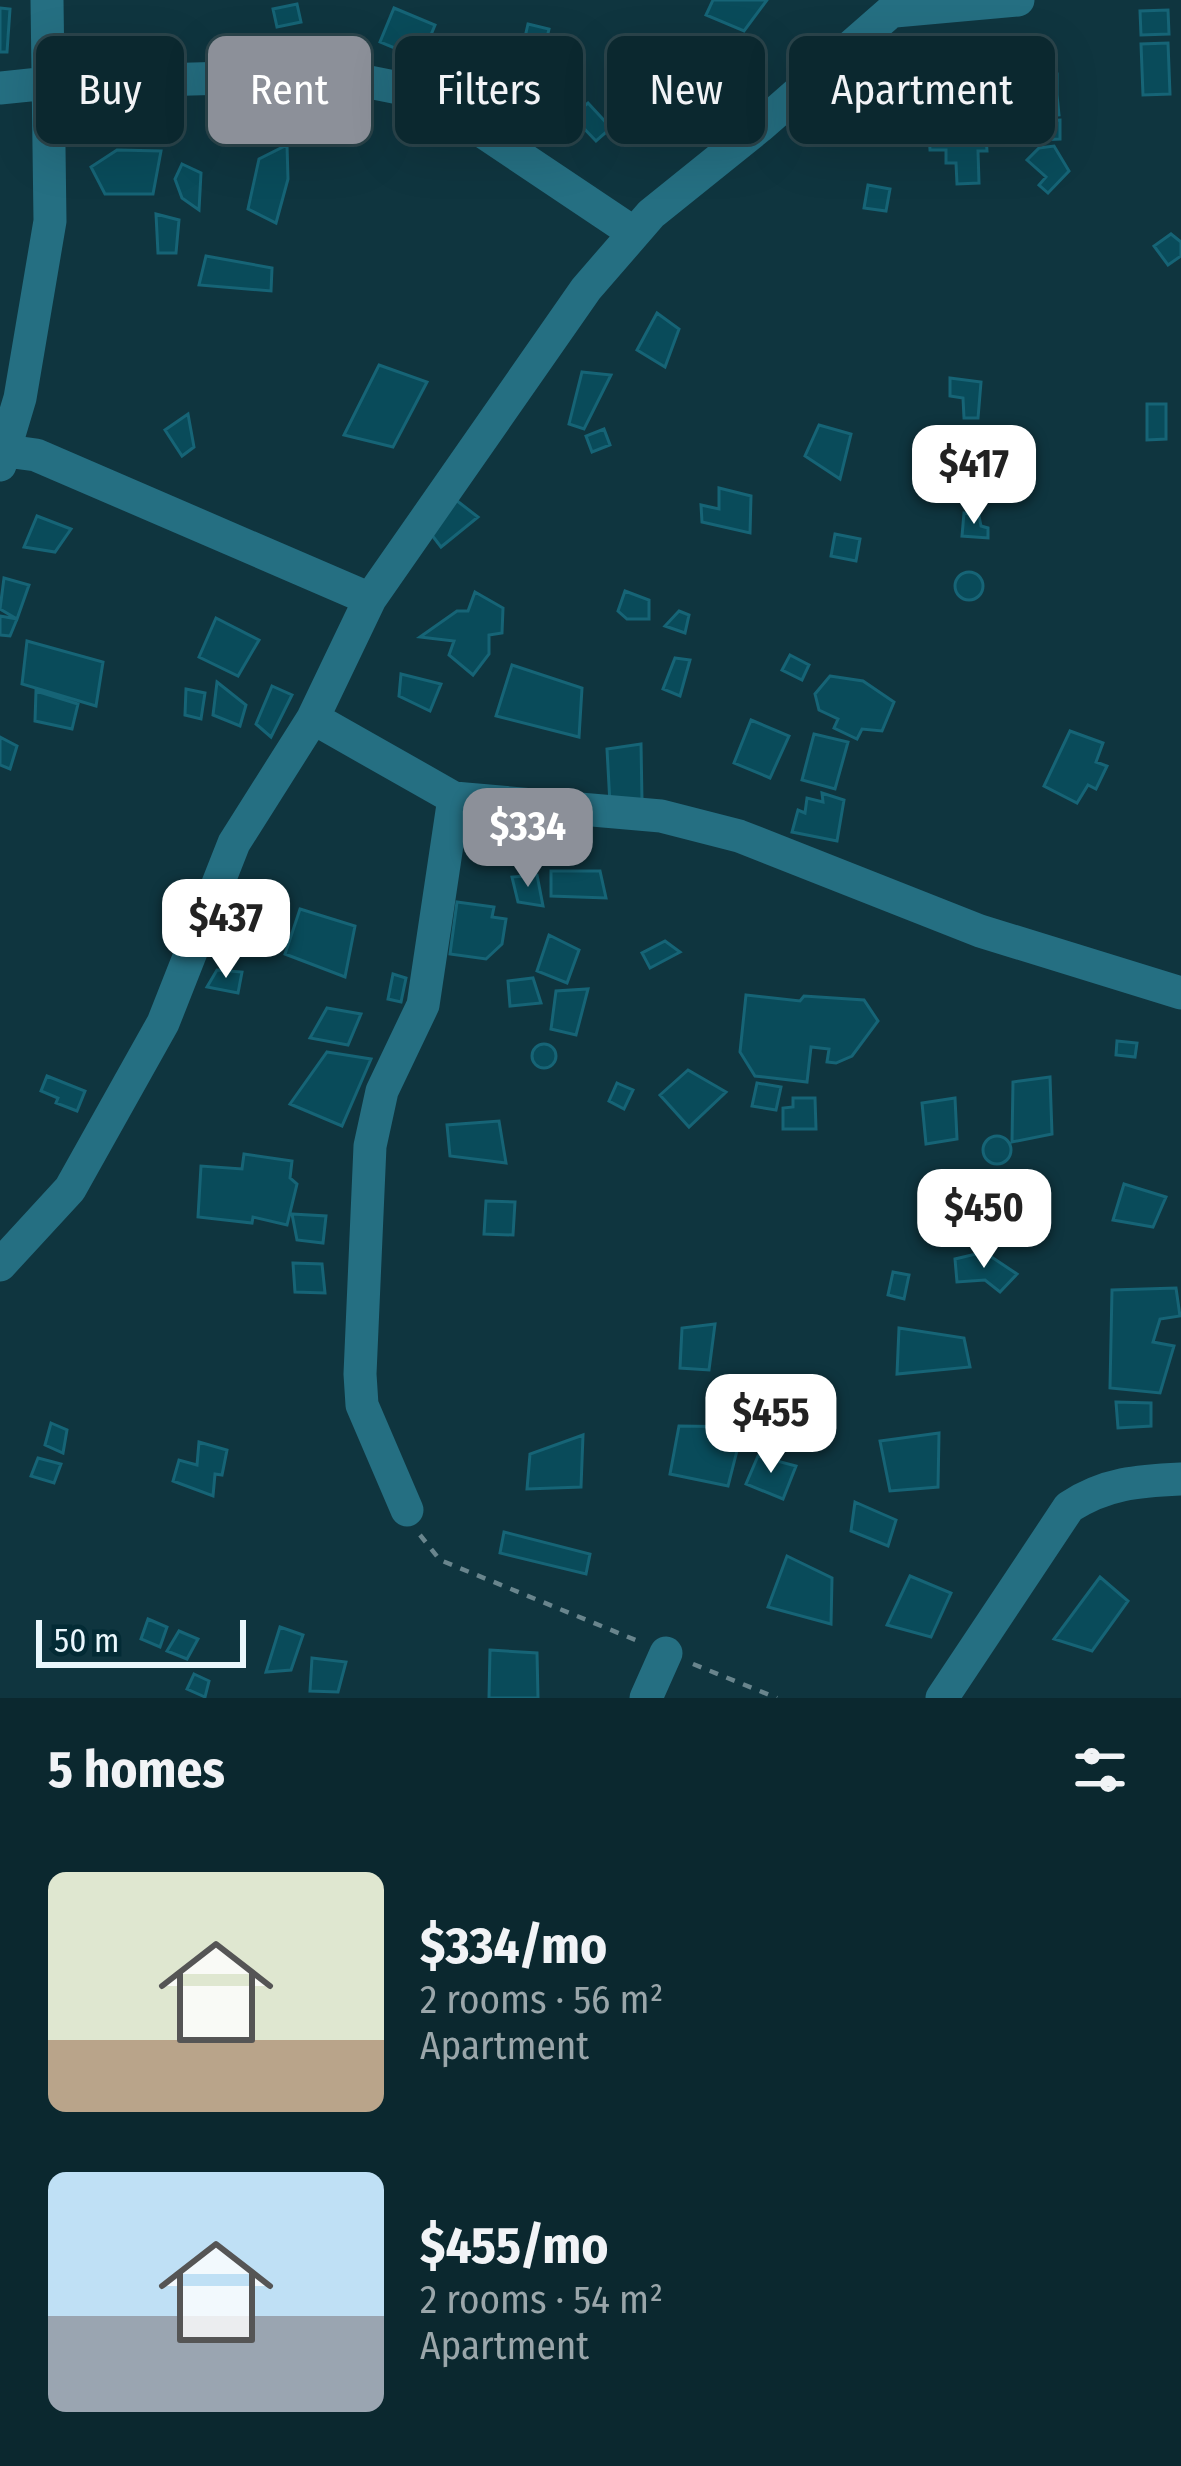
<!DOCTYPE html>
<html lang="en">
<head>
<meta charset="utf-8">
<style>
  :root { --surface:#0b282f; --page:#19343b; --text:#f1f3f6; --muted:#9aa6aa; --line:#2b444b; --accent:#8c9099 }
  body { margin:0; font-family:"Fira Sans Condensed",sans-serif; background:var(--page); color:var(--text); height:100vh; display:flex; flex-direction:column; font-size:45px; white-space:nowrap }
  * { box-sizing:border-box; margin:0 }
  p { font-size:39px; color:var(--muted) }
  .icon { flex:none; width:66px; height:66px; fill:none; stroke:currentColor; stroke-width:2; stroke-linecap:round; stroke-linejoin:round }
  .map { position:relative; height:1698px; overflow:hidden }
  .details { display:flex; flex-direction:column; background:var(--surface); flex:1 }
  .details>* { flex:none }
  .hud { position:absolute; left:36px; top:36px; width:1110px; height:108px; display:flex; gap:24px }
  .scale { position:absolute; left:36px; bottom:30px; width:210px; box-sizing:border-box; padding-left:12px; border:6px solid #eaf7fc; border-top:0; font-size:33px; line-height:42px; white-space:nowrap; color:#eaf7fc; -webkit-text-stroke:9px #032b35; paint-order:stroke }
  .price { position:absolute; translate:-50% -102px; padding:0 27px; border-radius:24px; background:#fff; color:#222; font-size:39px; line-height:78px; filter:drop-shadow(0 3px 6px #0008) }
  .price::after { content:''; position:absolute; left:50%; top:72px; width:36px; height:27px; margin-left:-18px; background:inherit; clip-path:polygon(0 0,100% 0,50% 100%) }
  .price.current { background:var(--accent); color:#fff }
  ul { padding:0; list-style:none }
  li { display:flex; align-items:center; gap:36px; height:300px; padding:0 48px }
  li span { display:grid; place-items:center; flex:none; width:336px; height:240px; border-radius:18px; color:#555 }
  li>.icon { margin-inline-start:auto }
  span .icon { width:144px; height:144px; fill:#fffc; stroke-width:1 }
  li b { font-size:51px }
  h2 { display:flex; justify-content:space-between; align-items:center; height:144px; padding:0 48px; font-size:51px }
  .pill { padding:0 42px; border-radius:18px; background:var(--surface); box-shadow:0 12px 48px #0002,0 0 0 3px var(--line); font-size:42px; line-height:108px }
  .pill.current { background:var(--accent); color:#fff }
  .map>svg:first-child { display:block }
</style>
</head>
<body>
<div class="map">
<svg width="1181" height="1698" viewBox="0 0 1181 1698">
  <rect width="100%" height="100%" fill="#0f353f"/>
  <!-- building -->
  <path fill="#094b5a" stroke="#166476" stroke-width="3" d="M 713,0 L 767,0 L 744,31 L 706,15 Z
    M 297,4 L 301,22 L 277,27 L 273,9 Z
    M 0,8 L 10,9 L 7,52 L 0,52 Z
    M 394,8 L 435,25 L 421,59 L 380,42 Z
    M 1168,10 L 1169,34 L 1141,35 L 1140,11 Z
    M 528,24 L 549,29 L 540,66 L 520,59 Z
    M 1168,43 L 1170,94 L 1143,95 L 1141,44 Z
    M 1057,74 L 1057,95 L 1033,95 L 1032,75 Z
    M 513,85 L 530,87 L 529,104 L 511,102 Z
    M 1057,95 L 1059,115 L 1034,117 L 1032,97 Z
    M 978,97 L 978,111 L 995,110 L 997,135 L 986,136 L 987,151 L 978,151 L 979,183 L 957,184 L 956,163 L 946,163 L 946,150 L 930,150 L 928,113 L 948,112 L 947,98 Z
    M 588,103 L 611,128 L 596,141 L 572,116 Z
    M 260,106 L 289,110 L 285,130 L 257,125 Z
    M 572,116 L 576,131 L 561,140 L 549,121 Z
    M 1060,120 L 1060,139 L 1039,140 L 1038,121 Z
    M 287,145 L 288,179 L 276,223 L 248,209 L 259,159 Z
    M 1054,146 L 1069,171 L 1048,193 L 1039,185 L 1046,177 L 1027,160 L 1039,148 Z
    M 117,150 L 161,151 L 153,194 L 105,194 L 91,167 Z
    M 182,164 L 201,173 L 199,210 L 182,198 L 175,179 Z
    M 868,185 L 890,189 L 886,211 L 864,208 Z
    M 156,214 L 179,220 L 176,253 L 158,253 Z
    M 1171,234 L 1181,242 L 1181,256 L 1168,265 L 1154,246 Z
    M 206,256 L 272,268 L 271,291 L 199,285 Z
    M 657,313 L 679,329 L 665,367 L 637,350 Z
    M 379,365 L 427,382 L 393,447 L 344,435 Z
    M 582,372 L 611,375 L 584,429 L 569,424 Z
    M 950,378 L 981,382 L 978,418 L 964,418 L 963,398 L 950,396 Z
    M 1147,404 L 1166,404 L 1166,439 L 1147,440 Z
    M 188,414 L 194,447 L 182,456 L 165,430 Z
    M 819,425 L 851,434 L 840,479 L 805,456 Z
    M 604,429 L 610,445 L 592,452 L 586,436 Z
    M959 458a11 11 0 1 1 22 0a11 11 0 1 1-22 0Z
    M 719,488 L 751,496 L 750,533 L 702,522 L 701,505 L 719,509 Z
    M 452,497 L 478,517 L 441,547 L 428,530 Z
    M 964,513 L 979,516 L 981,526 L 988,528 L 988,538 L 962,536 Z
    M 37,516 L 71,529 L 55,552 L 24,547 Z
    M 835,534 L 860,539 L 856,561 L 831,556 Z
    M955 586a14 14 0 1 1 28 0a14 14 0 1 1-28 0Z
    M 4,578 L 29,585 L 17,619 L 0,609 Z
    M 625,591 L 649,600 L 649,619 L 627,619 L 618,611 Z
    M 475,592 L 503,608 L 502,633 L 489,635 L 489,654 L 473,675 L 449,655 L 454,641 L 420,637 L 457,611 L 468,611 Z
    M 679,611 L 689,615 L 685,633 L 665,626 Z
    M 0,616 L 17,619 L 10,636 L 0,635 Z
    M 216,618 L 259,640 L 238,676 L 199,657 Z
    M 27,641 L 103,662 L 96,706 L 22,684 Z
    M 790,655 L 809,665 L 802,680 L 782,670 Z
    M 675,658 L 690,660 L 680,696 L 663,689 Z
    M 512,665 L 582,688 L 579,737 L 496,716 Z
    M 401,674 L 441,684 L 430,711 L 399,696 Z
    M 830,676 L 863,681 L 894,702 L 882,731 L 862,729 L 857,739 L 834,728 L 838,719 L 819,710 L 815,694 Z
    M 217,682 L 246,705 L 240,726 L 213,715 Z
    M 272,686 L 292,695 L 271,737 L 256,724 Z
    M 186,689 L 205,693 L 201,719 L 185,715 Z
    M 36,691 L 78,704 L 72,729 L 35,721 Z
    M 751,720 L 789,736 L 770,778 L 734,763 Z
    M 1070,731 L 1103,743 L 1096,762 L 1107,766 L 1096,789 L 1088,785 L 1077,803 L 1044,786 Z
    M 814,734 L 848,742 L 835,789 L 802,780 Z
    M 0,737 L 17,746 L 10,769 L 0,765 Z
    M 641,744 L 642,801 L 610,804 L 607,749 Z
    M 822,793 L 844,800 L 837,841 L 792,832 L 798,810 L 805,813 L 807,798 L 823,802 Z
    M 551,871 L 600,871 L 606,898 L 551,896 Z
    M 537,875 L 543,906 L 518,902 L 512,877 Z
    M 457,902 L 494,907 L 492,917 L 506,919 L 502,944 L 486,959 L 450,954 Z
    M 300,909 L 355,926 L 345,977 L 285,954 Z
    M 549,935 L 579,950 L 567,983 L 537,971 Z
    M 665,941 L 680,952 L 650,968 L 642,953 Z
    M 217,970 L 242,972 L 238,993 L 207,987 Z
    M 393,974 L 406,978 L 401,1002 L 388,999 Z
    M 533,978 L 541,1003 L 510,1006 L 508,981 Z
    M 588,989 L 576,1035 L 551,1029 L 556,991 Z
    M 746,995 L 800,1001 L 804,996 L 864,1000 L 878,1021 L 852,1056 L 836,1063 L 827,1062 L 829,1049 L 811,1047 L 807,1082 L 755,1076 L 740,1052 Z
    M 327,1008 L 361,1014 L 348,1045 L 310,1038 Z
    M 1117,1041 L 1137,1043 L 1135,1057 L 1116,1055 Z
    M532 1056a12 12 0 1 1 24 0a12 12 0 1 1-24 0Z
    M 327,1052 L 371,1059 L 342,1126 L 290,1104 Z
    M 688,1070 L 726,1092 L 689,1127 L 660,1095 Z
    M 47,1076 L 85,1091 L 77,1111 L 56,1103 L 58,1098 L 41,1091 Z
    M 1050,1077 L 1052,1134 L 1012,1142 L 1013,1082 Z
    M 617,1083 L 633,1090 L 624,1109 L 609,1101 Z
    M 757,1083 L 781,1087 L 776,1110 L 752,1106 Z
    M 793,1098 L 815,1098 L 816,1129 L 783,1129 L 783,1108 L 793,1107 Z
    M 955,1098 L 957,1139 L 926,1144 L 922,1103 Z
    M 499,1121 L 506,1163 L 450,1156 L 447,1125 Z
    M983 1150a14 14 0 1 1 28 0a14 14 0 1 1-28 0Z
    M 244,1154 L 292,1161 L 290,1178 L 297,1184 L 287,1225 L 253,1217 L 252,1223 L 198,1217 L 201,1166 L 242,1169 Z
    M 1124,1184 L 1166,1197 L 1153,1227 L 1113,1220 Z
    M 486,1201 L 515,1202 L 513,1235 L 484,1234 Z
    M 292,1214 L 326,1216 L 323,1243 L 297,1240 Z
    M 984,1252 L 1017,1274 L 1000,1292 L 985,1280 L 957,1282 L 955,1259 Z
    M 293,1263 L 322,1264 L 325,1293 L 295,1292 Z
    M 893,1272 L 909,1275 L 904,1299 L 888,1295 Z
    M 1176,1288 L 1180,1316 L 1160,1319 L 1153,1342 L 1174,1346 L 1160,1393 L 1110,1388 L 1112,1290 Z
    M 715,1324 L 709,1370 L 680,1368 L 682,1328 Z
    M 899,1328 L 964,1338 L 970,1367 L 897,1374 Z
    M 1116,1402 L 1151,1403 L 1151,1426 L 1118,1428 Z
    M 51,1423 L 67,1430 L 63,1453 L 45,1445 Z
    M 679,1426 L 743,1427 L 728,1486 L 670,1474 Z
    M 939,1433 L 938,1487 L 890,1491 L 880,1441 Z
    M 583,1435 L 581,1487 L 527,1489 L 530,1454 Z
    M 199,1442 L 227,1450 L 222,1475 L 215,1474 L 213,1496 L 173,1481 L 179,1460 L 197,1465 Z
    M 758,1456 L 796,1466 L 783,1499 L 746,1484 Z
    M 38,1458 L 61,1464 L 54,1483 L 31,1476 Z
    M 855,1502 L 896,1520 L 888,1546 L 851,1531 Z
    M 504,1532 L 590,1554 L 586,1574 L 500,1553 Z
    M 787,1556 L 832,1578 L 831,1624 L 768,1607 Z
    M 910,1576 L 951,1593 L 931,1637 L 887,1625 Z
    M 1100,1577 L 1128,1601 L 1092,1651 L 1054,1639 Z
    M 148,1619 L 167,1627 L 160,1647 L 141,1639 Z
    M 280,1627 L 303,1635 L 291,1670 L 266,1672 Z
    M 179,1631 L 198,1639 L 187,1659 L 167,1651 Z
    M 490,1650 L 537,1653 L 538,1698 L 489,1698 Z
    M 312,1658 L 346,1662 L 338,1692 L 310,1691 Z
    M 194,1674 L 209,1681 L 205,1697 L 187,1689 Z"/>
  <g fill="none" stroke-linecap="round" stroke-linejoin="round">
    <!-- path -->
    <path stroke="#69858d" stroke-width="4.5" stroke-dasharray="9 9" stroke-linecap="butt" d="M 420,1535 L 440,1560 L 638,1641
      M 693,1664 L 777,1698"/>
    <!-- minor -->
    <path stroke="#256f82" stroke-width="33" d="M 895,11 L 1018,0
      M 0,88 L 49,83 L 262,77 L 354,79 L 409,90 L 452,111 L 634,233
      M 0,450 L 36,455 L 370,599
      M 0,465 L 20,398 L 50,221 L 47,0
      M 313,718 L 454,798 L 661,816 L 739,836 L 980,931 L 1181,993
      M 0,1265 L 70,1189 L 163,1023 L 234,843 L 313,718 L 370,599 L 586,289 L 651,214 L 759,127 L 904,0
      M 407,1510 L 362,1405 L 360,1374 L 370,1146 L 382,1091 L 423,1005 L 454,798
      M 646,1698 L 666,1653
      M 942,1698 L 1069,1507 C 1106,1483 1138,1481 1181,1479"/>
  </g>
</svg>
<div class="scale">50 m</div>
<b class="price" style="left:974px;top:527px">$417</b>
<b class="price current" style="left:528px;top:890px">$334</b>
<b class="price" style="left:226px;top:981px">$437</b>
<b class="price" style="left:984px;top:1271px">$450</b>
<b class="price" style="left:771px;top:1476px">$455</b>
<div class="hud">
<a class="pill">Buy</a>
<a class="pill current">Rent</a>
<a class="pill">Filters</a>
<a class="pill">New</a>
<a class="pill">Apartment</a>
</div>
</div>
<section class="details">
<h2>5 homes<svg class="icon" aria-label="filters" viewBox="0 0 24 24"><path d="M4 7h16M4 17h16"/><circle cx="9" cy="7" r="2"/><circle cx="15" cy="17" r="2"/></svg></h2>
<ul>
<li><span style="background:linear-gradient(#dfe7d0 70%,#b9a48a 0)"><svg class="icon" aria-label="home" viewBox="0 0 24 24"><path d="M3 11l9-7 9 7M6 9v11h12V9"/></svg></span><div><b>$334/mo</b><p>2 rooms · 56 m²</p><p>Apartment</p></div></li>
<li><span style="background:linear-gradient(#bfe0f5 60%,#9aa5b1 0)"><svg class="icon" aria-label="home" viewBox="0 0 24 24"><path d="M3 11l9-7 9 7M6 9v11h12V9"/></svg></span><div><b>$455/mo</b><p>2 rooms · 54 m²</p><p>Apartment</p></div></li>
</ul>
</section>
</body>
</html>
